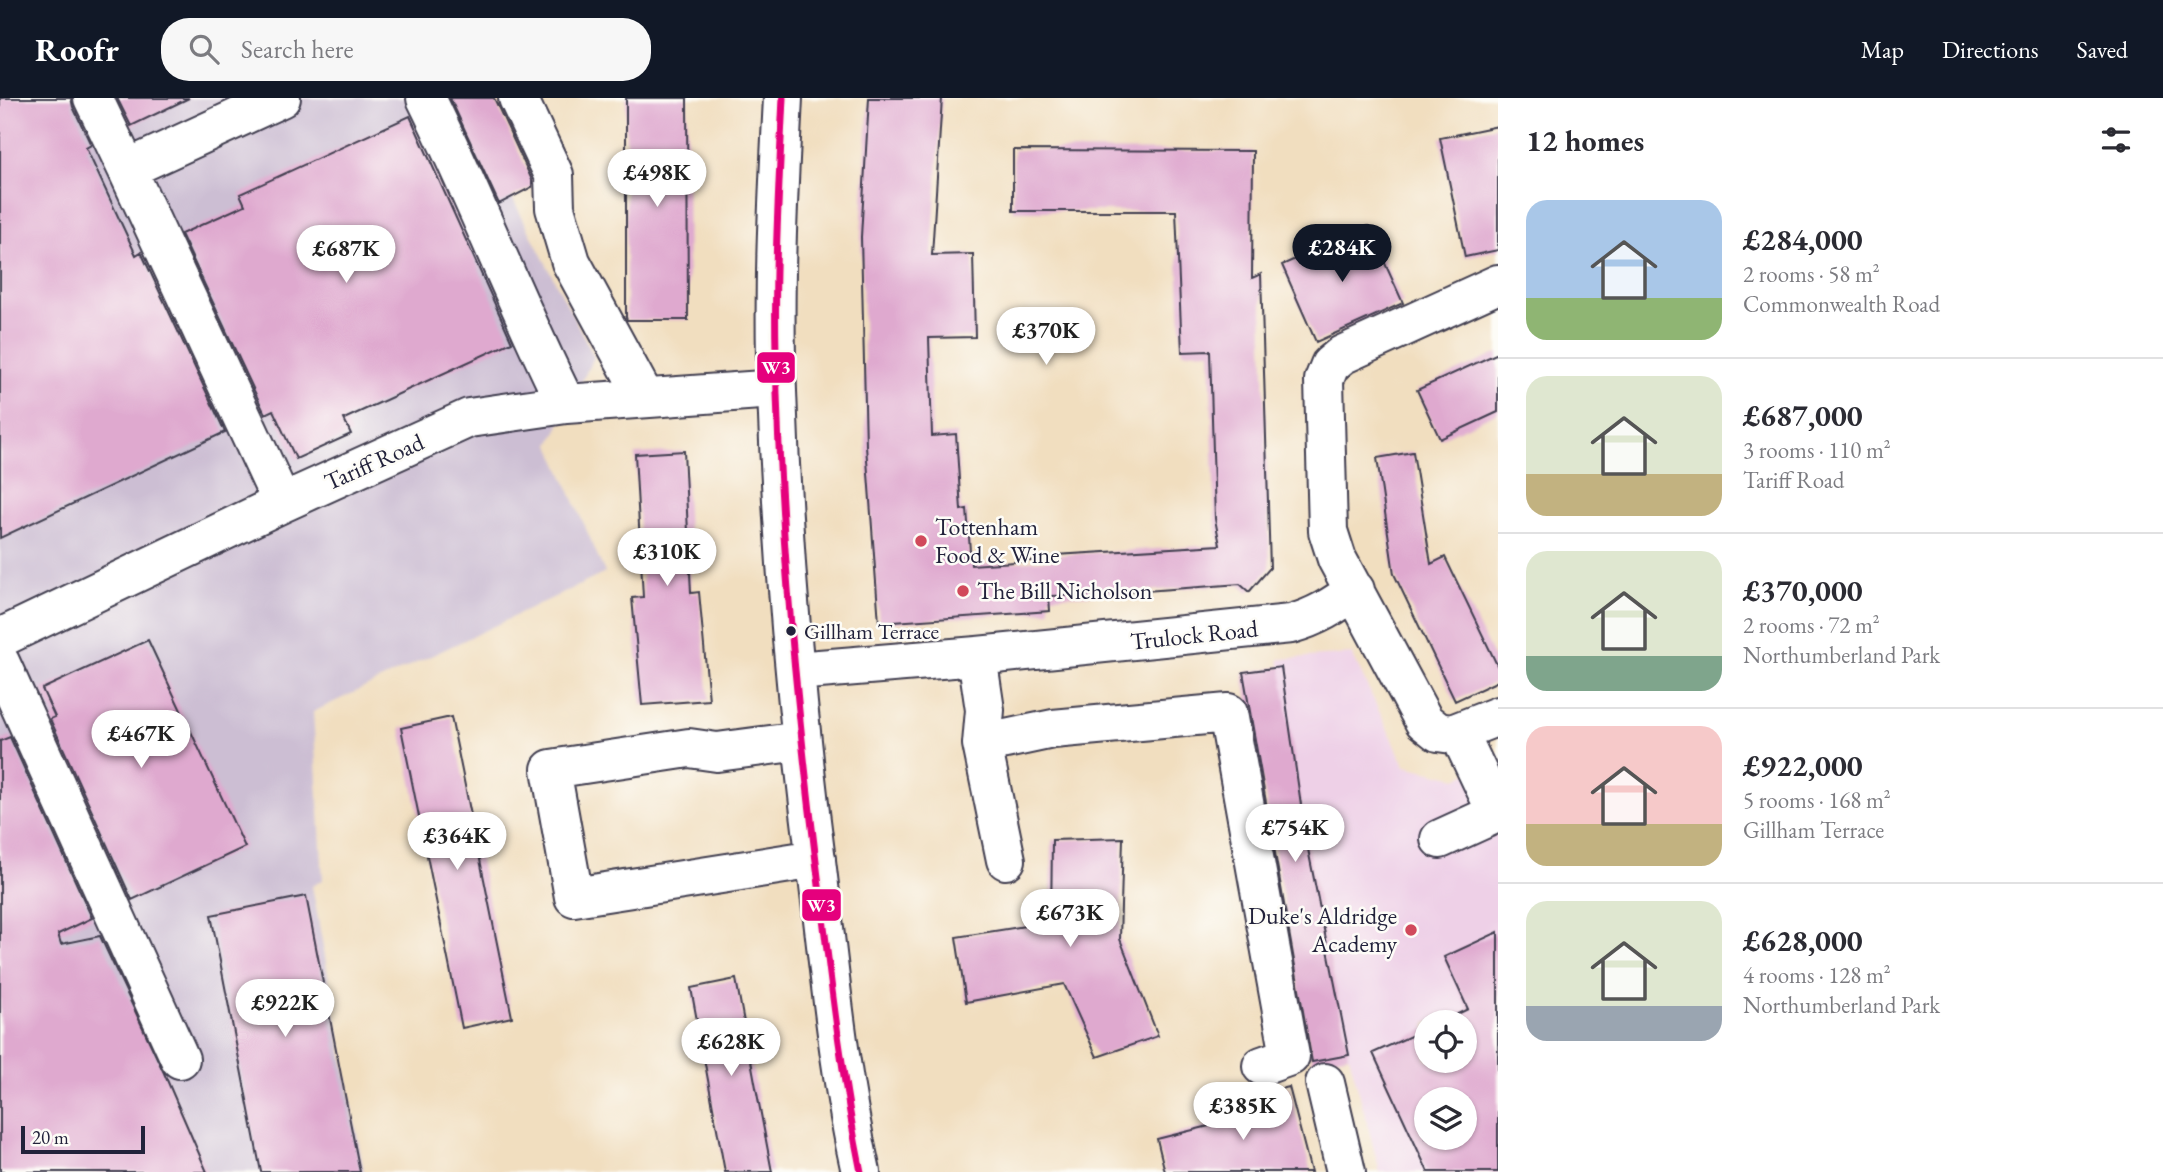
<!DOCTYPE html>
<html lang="en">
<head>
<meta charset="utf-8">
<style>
  :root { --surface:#fff; --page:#f7f7f7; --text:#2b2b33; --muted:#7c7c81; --line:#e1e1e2; --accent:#111827 }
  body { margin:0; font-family:"EB Garamond",serif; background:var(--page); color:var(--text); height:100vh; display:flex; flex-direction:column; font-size:26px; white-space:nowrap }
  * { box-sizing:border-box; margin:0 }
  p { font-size:23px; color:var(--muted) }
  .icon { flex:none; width:38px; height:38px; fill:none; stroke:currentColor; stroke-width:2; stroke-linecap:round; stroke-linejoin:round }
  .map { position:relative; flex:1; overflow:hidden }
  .panel { display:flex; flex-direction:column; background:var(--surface); width:665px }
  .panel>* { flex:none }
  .buttons { position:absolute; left:1414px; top:912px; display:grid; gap:14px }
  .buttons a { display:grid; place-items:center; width:63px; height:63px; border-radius:50%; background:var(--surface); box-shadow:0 2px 5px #0004; font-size:35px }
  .scale { position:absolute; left:21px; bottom:18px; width:124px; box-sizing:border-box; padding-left:7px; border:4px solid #22223b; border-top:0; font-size:19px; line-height:24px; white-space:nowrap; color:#22223b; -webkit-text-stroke:5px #fdfcf7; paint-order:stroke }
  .price { position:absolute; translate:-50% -60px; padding:0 16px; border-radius:24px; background:#fff; color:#222; font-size:23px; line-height:46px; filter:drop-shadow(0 2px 4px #0008) }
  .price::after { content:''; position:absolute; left:50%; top:42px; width:21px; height:16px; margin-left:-10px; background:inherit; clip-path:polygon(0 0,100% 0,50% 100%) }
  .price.active { background:var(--accent); color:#fff }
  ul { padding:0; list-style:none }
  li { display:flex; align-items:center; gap:21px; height:175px; padding:0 28px }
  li+li { border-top:2px solid var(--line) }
  li span { display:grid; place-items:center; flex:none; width:196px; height:140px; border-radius:21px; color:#555 }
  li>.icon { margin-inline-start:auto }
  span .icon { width:84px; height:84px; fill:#fffc; stroke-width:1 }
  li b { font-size:30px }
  h2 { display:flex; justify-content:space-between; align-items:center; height:84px; padding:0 28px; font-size:30px }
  header { display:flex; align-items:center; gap:42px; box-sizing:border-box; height:98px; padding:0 35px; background:var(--accent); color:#fff }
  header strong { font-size:33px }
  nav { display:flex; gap:38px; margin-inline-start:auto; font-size:24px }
  .search { width:490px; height:63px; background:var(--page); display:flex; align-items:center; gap:18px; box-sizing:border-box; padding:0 24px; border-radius:28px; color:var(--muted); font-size:26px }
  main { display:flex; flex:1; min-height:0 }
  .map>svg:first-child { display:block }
</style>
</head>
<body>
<header>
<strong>Roofr</strong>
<div class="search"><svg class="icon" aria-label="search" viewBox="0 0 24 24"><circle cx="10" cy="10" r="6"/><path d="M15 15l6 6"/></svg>Search here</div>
<nav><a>Map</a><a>Directions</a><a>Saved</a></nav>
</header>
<main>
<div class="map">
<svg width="1498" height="1074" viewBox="0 0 1498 1074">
  <rect width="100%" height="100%" fill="#fdfcf7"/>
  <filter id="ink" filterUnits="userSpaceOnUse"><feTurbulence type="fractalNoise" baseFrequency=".0143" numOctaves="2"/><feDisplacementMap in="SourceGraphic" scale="14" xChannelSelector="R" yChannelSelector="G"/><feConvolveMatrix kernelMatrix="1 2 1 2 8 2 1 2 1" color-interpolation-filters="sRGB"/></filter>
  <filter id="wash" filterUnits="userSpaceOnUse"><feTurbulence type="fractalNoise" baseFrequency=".00686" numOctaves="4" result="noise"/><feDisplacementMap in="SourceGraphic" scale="28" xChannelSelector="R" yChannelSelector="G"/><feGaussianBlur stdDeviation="1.57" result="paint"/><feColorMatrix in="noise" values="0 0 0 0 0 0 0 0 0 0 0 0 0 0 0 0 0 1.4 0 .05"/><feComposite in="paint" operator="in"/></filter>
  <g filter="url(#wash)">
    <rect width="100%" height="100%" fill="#f1debf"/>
    <!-- built -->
    <path fill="#eed0e7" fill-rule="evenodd" d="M 1352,556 L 1405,668 L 1457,680 L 1498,661 L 1498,1074 L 1380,1074 L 1349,957 L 1306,741 L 1279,561 ZM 1426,924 L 1465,924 L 1465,962 L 1426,962 ZM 1426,1001 L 1465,1001 L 1465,1040 L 1426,1040 Z"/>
    <!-- industrial -->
    <path fill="#ccbed3" d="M 0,0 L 461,0 L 594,259 L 550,347 L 605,475 L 313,614 L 323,782 L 312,788 L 364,1074 L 0,1074 Z"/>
    <g id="blocks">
      <!-- building -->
      <path fill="#dfa9cf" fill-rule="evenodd" d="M 0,0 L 71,0 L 73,9 L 91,47 L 86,50 L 136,157 L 141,154 L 225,334 L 0,440 Z
        M 117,0 L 189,0 L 131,28 Z
        M 450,0 L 494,0 L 532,82 L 532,89 L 499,106 Z
        M 626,0 L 687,0 L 688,222 L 627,222 L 626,219 Z
        M 869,0 L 942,0 L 932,157 L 973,156 L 975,239 L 929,240 L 932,338 L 956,336 L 961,412 L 967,411 L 971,467 L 1057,461 L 1056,457 L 1220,447 L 1215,421 L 1210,253 L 1182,254 L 1176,113 L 1013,113 L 1013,52 L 1253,53 L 1252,180 L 1261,176 L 1270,470 L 1249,494 L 1240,486 L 1091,497 L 1049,498 L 1050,513 L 879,525 L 866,348 L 861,139 Z
        M 410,18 L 512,244 L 344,321 L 351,336 L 296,361 L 273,312 L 265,316 L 181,136 L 245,107 L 240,96 Z
        M 1498,28 L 1498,152 L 1465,159 L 1440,40 Z
        M 1368,128 L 1403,205 L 1316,244 L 1282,167 Z
        M 1498,255 L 1498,314 L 1440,341 L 1417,292 Z
        M 684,353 L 691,495 L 699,494 L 709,602 L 642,607 L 632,500 L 643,499 L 635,356 Z
        M 1413,354 L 1431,466 L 1445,459 L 1498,569 L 1498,583 L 1455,603 L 1394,476 L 1377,360 Z
        M 148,542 L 245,749 L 132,802 L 50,621 L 55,619 L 42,591 Z
        M 1281,569 L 1306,741 L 1349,957 L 1312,964 L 1243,574 Z
        M 451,619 L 512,919 L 462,930 L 401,630 Z
        M 10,639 L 92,820 L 58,836 L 61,846 L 100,838 L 164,975 L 207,1074 L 0,1074 L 0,643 Z
        M 1123,740 L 1120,841 L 1158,938 L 1097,959 L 1064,886 L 966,904 L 956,839 L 1051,824 L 1052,742 Z
        M 306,798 L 360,1074 L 261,1074 L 211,817 Z
        M 1498,834 L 1498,1074 L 1428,1074 L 1373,955 L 1426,931 L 1426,962 L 1465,962 L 1465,924 L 1441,924 L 1468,911 L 1444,859 ZM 1426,1001 L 1465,1001 L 1465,1040 L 1426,1040 Z
        M 736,881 L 757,995 L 772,1074 L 725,1074 L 691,890 Z
        M 1289,989 L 1311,1074 L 1165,1074 L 1157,1041 L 1257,1016 L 1253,998 Z"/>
    </g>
  </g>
  <g filter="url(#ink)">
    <use href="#blocks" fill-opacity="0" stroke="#413e4f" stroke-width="2"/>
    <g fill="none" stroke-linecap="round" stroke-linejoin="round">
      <!-- minor casing -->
      <g stroke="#413e4f" stroke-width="42">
        <path id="minor" d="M 93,0 L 127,71
          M 281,0 L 127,71 L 282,405
          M 426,0 C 476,101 516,206 566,306
          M 518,0 L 554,77 L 555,110 L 571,164 L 645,300
          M 783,0 C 778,98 773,195 777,293 C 782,450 796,607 816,763 C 829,866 838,972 861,1074
          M 1498,186 L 1342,257 L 1330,267 L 1324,282 L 1328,433 L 1337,461 L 1424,623 L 1438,634 L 1452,636 L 1498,618
          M 0,540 L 282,405 L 469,320 L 566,306 L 776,291
          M 977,558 L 985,612 L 982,646 L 1006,762
          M 0,564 L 180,961
          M 795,573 L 977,558 L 1291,526 C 1316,519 1334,508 1355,492
          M 801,643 L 717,654 L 689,650 L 551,671 L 574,799 L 816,761
          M 982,646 L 1053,631 L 1228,615 L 1290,958 L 1262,968
          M 1440,741 L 1497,715 L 1459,635
          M 1325,985 L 1346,1074"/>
      </g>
      <!-- minor -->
      <use href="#minor" stroke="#fff" stroke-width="38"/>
      <!-- bus-1 casing -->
      <g stroke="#fdfcf7" stroke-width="12">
        <path id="bus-1" d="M 783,0 C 779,85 774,170 776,255 C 779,425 795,594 816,763 C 829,867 840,971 861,1074"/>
      </g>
      <!-- bus-1 -->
      <use href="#bus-1" stroke="#e5007d" stroke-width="7"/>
    </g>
  </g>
  <!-- markers -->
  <g fill="#d1495b" stroke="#fdfcf7" stroke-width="2.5">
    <circle cx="921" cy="443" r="7"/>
    <circle cx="963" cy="493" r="7"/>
    <circle cx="1411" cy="832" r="7"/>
  </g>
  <circle fill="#22223b" stroke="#fdfcf7" stroke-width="2.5" cx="791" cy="533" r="6"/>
  <g text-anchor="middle" stroke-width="5" stroke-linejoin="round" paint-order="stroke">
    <!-- bus labels -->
    <g font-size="22" fill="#22223b" stroke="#fdfcf7" text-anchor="start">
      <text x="804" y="541">Gillham Terrace</text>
    </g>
    <!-- street labels -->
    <g font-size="24" fill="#22223b" stroke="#fdfcf7">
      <text transform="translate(374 364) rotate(-24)" y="8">Tariff Road</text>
      <text transform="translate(1194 537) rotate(-6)" y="8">Trulock Road</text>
    </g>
    <!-- poi labels -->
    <g font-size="24" fill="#22223b" stroke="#fdfcf7" text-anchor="start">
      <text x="935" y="437">Tottenham<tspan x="935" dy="28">Food &amp; Wine</tspan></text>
      <text x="977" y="501">The Bill Nicholson</text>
      <text x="1397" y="826" text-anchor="end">Duke's Aldridge<tspan x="1397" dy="28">Academy</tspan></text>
    </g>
  </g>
  <g stroke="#fdfcf7" stroke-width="2.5">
    <rect x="756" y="253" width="40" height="33" rx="7" fill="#e5007d"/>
    <rect x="801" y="790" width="41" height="34" rx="7" fill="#e5007d"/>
  </g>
  <g font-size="19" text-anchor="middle" font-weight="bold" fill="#fff">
    <text x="776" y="276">W3</text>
    <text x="821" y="814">W3</text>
  </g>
</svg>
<div class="buttons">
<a><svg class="icon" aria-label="locate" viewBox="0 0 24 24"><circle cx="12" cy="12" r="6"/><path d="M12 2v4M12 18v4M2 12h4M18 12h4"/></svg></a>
<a><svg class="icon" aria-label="layers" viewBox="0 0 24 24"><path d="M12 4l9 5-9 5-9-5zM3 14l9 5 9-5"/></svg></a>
</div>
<div class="scale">20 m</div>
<b class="price" style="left:657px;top:111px">£498K</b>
<b class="price active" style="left:1342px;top:186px">£284K</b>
<b class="price" style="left:346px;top:187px">£687K</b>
<b class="price" style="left:1046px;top:269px">£370K</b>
<b class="price" style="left:667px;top:490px">£310K</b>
<b class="price" style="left:141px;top:672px">£467K</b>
<b class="price" style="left:1295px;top:766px">£754K</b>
<b class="price" style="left:457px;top:774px">£364K</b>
<b class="price" style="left:1070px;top:851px">£673K</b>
<b class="price" style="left:285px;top:941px">£922K</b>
<b class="price" style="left:731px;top:980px">£628K</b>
<b class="price" style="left:1243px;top:1044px">£385K</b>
</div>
<section class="panel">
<h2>12 homes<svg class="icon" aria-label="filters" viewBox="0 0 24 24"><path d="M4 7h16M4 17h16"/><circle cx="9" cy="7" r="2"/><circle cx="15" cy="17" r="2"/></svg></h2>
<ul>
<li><span style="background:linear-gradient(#a9c7e8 70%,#8fb573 0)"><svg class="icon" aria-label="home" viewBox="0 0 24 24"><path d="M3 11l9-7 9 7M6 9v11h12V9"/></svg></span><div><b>£284,000</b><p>2 rooms · 58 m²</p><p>Commonwealth Road</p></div></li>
<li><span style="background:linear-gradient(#dfe7d0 70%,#c2b280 0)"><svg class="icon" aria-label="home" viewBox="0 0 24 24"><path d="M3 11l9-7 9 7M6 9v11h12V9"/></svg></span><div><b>£687,000</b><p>3 rooms · 110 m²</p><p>Tariff Road</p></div></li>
<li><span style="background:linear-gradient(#dfe7d0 75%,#7fa58c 0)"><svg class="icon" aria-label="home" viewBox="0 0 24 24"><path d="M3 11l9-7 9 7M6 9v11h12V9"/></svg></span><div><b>£370,000</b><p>2 rooms · 72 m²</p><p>Northumberland Park</p></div></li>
<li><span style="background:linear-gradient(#f6c9c9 70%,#c2b280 0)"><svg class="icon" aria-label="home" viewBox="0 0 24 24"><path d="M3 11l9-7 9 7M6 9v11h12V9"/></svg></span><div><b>£922,000</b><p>5 rooms · 168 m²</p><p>Gillham Terrace</p></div></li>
<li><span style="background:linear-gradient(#dfe7d0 75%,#9aa5b1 0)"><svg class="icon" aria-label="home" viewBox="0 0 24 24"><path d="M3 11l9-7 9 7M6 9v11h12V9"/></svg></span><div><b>£628,000</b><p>4 rooms · 128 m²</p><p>Northumberland Park</p></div></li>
</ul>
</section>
</main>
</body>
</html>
